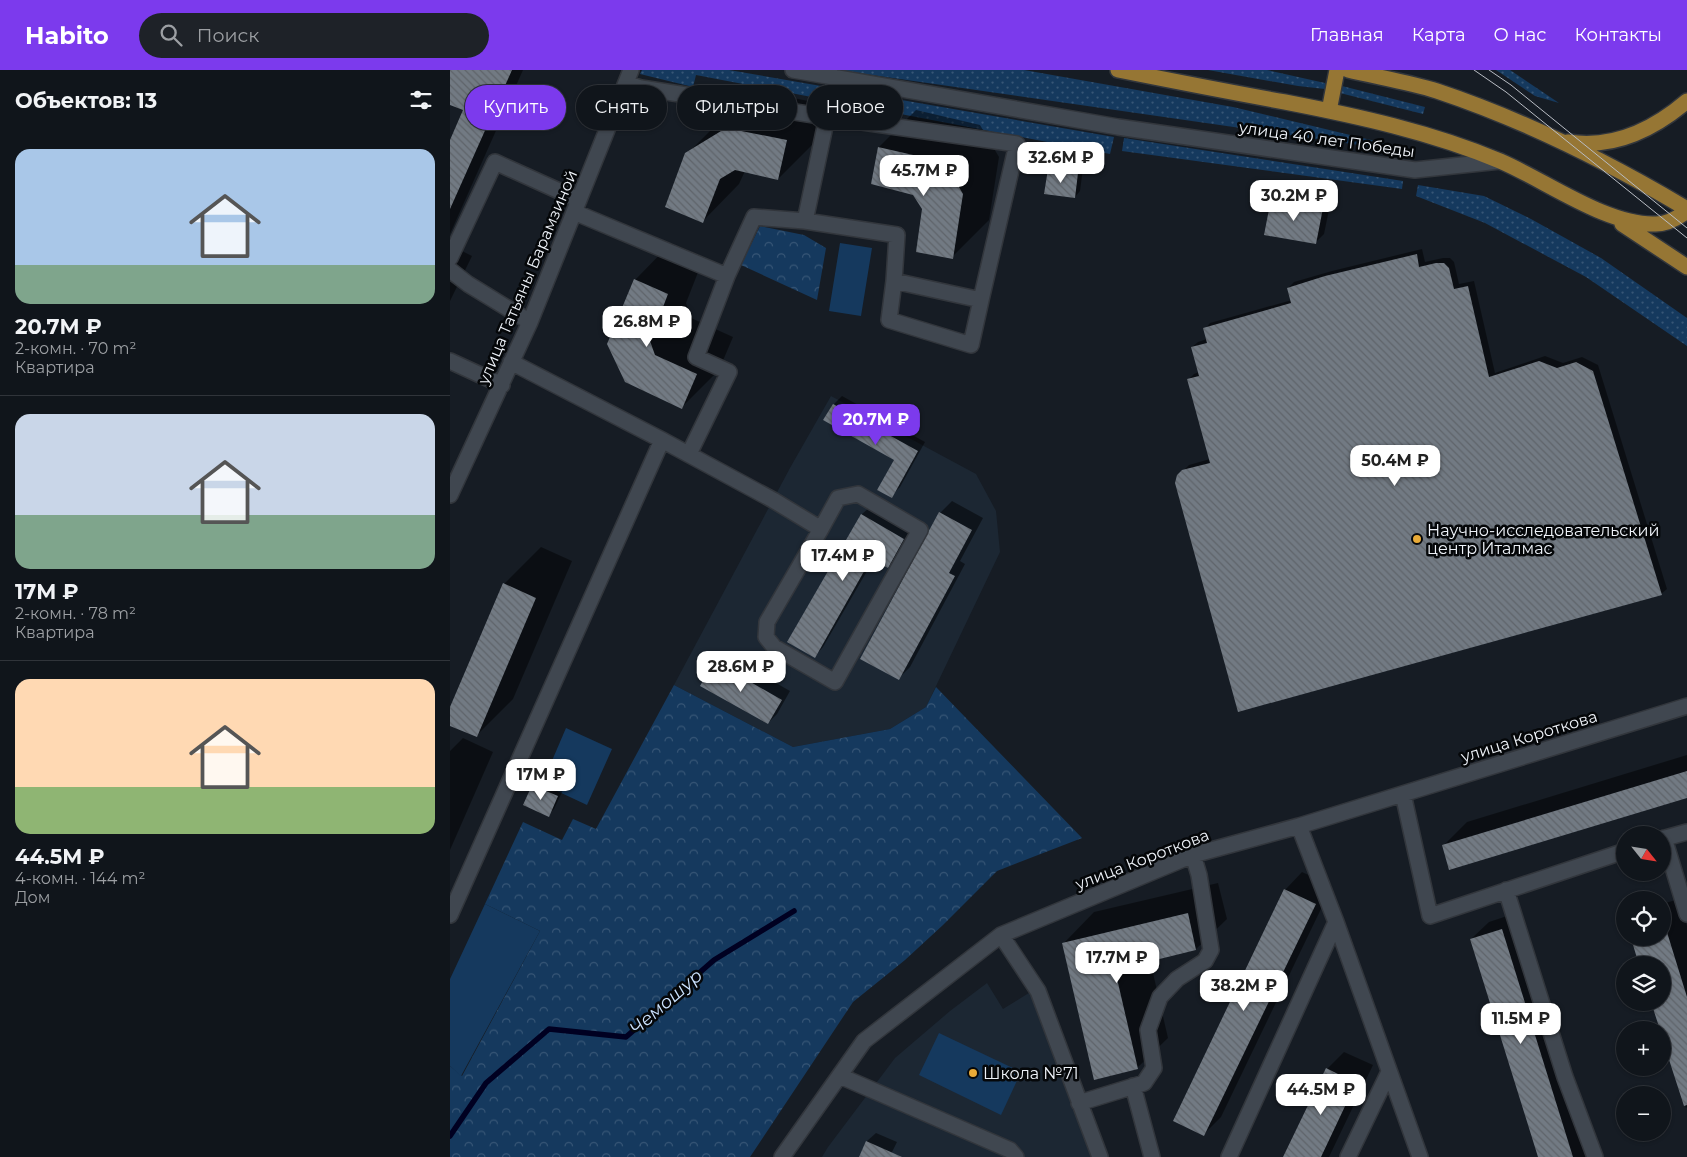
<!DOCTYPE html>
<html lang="ru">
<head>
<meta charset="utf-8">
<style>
  :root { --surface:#10151b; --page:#1e2228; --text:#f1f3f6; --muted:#9c9fa3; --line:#30343a; --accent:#7c3aed }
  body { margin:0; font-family:Montserrat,sans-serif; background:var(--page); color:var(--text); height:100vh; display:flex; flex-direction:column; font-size:19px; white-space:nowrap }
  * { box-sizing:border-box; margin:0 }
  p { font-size:16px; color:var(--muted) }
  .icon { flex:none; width:28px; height:28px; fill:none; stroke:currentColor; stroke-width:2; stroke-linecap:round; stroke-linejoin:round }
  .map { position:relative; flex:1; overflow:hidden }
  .side { display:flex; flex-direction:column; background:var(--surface); width:450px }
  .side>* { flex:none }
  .guide { position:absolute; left:15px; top:15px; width:475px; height:45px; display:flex; gap:10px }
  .needle { width:32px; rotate:120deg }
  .buttons { position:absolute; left:1166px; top:756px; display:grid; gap:10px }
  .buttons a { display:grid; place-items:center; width:55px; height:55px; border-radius:50%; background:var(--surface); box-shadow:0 1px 4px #0004,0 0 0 1px var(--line); font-size:25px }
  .price { position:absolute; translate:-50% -42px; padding:0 11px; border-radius:10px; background:#fff; color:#222; font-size:16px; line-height:32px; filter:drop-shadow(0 1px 2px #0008) }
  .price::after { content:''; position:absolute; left:50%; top:30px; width:15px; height:11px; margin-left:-8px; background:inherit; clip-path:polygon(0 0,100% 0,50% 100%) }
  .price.current { background:var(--accent); color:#fff }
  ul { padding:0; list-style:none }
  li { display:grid; align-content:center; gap:10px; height:265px; padding:0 15px }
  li+li { border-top:1px solid var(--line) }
  li span { display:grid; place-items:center; height:155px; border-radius:15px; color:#555 }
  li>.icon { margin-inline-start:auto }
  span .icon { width:90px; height:90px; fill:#fffc; stroke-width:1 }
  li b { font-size:21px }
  h2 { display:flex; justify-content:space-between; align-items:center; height:60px; padding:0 15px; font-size:21px }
  .chip { padding:0 18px; border-radius:22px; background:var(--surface); box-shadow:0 1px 4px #0004,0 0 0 1px var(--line); font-size:18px; line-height:45px }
  .chip.current { background:var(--accent); color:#fff }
  header { display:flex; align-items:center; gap:30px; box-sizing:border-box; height:70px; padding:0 25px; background:var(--accent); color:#fff }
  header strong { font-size:24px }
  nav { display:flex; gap:28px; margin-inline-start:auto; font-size:18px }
  .search { width:350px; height:45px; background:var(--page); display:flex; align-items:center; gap:12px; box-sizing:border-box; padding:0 18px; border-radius:28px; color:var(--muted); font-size:19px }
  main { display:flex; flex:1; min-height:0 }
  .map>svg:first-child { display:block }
</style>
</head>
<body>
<header>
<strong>Habito</strong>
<div class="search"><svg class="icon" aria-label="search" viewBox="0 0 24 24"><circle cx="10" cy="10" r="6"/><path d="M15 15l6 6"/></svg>Поиск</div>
<nav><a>Главная</a><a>Карта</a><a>О нас</a><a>Контакты</a></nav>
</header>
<main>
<section class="side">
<h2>Объектов: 13<svg class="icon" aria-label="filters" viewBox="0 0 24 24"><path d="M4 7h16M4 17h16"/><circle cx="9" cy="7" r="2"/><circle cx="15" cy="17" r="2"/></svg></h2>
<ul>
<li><span style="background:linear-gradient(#a9c7e8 75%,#7fa58c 0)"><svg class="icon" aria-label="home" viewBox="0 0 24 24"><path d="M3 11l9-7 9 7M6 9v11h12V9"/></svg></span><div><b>20.7M ₽</b><p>2-комн. · 70 m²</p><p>Квартира</p></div></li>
<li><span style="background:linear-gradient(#c9d6e8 65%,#7fa58c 0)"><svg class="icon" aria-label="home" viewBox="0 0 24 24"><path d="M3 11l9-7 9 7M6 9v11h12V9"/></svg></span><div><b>17M ₽</b><p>2-комн. · 78 m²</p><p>Квартира</p></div></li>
<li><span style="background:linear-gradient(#ffd9b3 70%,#8fb573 0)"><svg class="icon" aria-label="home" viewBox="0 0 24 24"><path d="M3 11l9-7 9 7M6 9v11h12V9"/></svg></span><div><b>44.5M ₽</b><p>4-комн. · 144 m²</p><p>Дом</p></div></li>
</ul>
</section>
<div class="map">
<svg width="1237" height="1087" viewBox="0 0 1237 1087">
  <defs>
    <pattern id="grass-dots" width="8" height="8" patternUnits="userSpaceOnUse" patternTransform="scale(1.25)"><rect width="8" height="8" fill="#15395e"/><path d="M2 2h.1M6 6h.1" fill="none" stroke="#375676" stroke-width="1.8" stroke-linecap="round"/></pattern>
    <pattern id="park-crowns" width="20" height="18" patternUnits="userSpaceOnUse" patternTransform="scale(1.25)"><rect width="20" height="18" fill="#15395e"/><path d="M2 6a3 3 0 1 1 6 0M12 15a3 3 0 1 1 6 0" fill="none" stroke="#375676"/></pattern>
    <pattern id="building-back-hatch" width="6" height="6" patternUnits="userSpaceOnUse" patternTransform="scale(1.25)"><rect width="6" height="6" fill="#727a83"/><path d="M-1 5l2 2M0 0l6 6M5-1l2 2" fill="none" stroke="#5f646a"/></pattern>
  </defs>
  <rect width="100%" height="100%" fill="#161c24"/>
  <!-- built -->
  <path fill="#1c2733" d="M 381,326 L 526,404 L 546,441 L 550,482 L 476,637 L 440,659 L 343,677 L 224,615 L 340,398 Z
    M 537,913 L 553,939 L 582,921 L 642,1087 L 372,1087 L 378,1077 L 445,988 L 500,941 Z"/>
  <!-- grass -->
  <path fill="url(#grass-dots)" d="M 192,0 L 279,0 L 664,67 L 660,84 L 246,5 L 243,17 L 190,4 Z
    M 387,0 L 574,0 L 783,37 L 946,76 L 944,80 Z
    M 758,0 L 817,0 L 875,13 L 875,19 L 848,16 Z
    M 1046,0 L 1060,0 L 1109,33 L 1085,26 Z
    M 892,16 L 975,37 L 973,44 L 890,23 Z
    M 674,68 L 953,111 L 952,119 L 672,81 Z
    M 968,115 L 1034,126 L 1081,149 L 1151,188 L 1237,248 L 1237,276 L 1136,207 L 1035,153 L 966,126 Z"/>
  <!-- park -->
  <path fill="url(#park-crowns)" d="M 310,156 L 354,165 L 376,178 L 367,230 L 291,195 Z
    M 224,615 L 343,677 L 440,659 L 476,637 L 486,617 L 632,768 L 547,801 L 493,855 L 455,890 L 403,932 L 300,1087 L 0,1087 L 0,996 L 12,1006 L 90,861 L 35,834 L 73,752 L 112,770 L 123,749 L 146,759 Z"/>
  <!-- pitch -->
  <path fill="#15395e" d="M 390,173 L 422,178 L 411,246 L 379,241 Z
    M 116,658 L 162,679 L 137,735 L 92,714 Z
    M 35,834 L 90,861 L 11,1006 L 0,996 L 0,909 Z
    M 489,963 L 571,1002 L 551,1045 L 469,1005 Z"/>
  <!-- shadow -->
  <path fill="#0007" d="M 0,0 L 73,0 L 0,164 L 0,73 L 15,40 L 0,33 Z
    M 314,22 L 373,34 L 365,72 L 328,109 L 295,101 L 289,114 L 253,151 L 237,84 L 274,47 Z
    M 466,40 L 530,55 L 549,87 L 539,150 L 502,187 L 464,124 L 422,113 L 429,77 Z
    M 605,94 L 633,98 L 630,121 L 625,127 L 599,100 Z
    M 831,121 L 881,130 L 874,164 L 866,172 L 823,130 Z
    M 221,173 L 254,187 L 236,233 L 241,248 L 283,267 L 269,300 L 232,337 L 176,312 L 185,210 Z
    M 0,175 L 22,186 L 0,231 Z
    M 972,179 L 975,192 L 993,188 L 1000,188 L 1004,192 L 1009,214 L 1024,211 L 1045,303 L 1095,286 L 1113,293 L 1132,287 L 1148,295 L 1217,519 L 1211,524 L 728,406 L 739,395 L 760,389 L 739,309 L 744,304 L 749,302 L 742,277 L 748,272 L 757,269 L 755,259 L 760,253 L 842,230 L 838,218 L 844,212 L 882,201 Z
    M 392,326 L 475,372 L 450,417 L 441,426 L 446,390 L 384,334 Z
    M 502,431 L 533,448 L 510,491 L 515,494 L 460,597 L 448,609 L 490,443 Z
    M 421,436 L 462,460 L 446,488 L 438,497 L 424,489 L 373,577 L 365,586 L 339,572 L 412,444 Z
    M 91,477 L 122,491 L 63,629 L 26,666 L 0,654 L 0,640 L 54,514 Z
    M 274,583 L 340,621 L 327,644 L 318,653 L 265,592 Z
    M 13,668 L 43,682 L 0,780 L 0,681 Z
    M 1237,685 L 1237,727 L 993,776 L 1017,752 Z
    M 88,710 L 113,720 L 104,739 L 98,745 L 75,735 L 83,715 Z
    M 852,802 L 882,816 L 771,1047 L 754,1064 L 725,1050 L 835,820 Z
    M 768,813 L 777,849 L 746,879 L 700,890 L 718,968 L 687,998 L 614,873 L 644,842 Z
    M 1229,829 L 1237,856 L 1237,1037 L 1236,1038 L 1211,960 L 1212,895 L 1191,895 L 1182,868 L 1212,868 L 1212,834 Z
    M 1069,842 L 1145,1087 L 1089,1087 L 1021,869 L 1039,852 Z
    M 894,982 L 923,995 L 879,1087 L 835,1087 L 877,999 Z
    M 426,1063 L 447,1072 L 440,1086 L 442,1087 L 410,1087 L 417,1071 Z"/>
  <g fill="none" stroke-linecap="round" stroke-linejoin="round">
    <!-- stream -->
    <path stroke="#000021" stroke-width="5.5" d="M 0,1066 L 36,1013 L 99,959 L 176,967 L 264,890 L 344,841"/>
  </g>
  <!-- building -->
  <path fill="url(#building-back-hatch)" d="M 0,0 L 62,0 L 0,139 L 0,70 L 13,40 L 0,35 Z
    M 276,58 L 337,70 L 328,110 L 285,100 L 270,109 L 253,153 L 215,137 L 235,83 Z
    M 428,77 L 494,92 L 513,124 L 503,189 L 466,182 L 472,139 L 463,125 L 421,114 Z
    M 598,99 L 628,103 L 625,128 L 594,124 Z
    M 821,129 L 873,138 L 866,174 L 814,165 Z
    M 967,184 L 969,197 L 986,193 L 994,193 L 999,198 L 1004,219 L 1018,216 L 1039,307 L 1089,291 L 1107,298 L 1126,292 L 1143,301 L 1212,525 L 788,642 L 725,413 L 727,405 L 732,400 L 760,393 L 737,309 L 749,306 L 741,277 L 757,273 L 753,258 L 841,233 L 837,218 L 875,206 Z
    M 184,209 L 218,224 L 200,271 L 205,285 L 247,304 L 232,339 L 175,312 L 157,274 Z
    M 383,334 L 468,381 L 442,428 L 427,420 L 444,390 L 373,350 Z
    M 489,442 L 522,460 L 499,503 L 505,506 L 449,610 L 410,589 Z
    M 411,444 L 454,469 L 438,498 L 421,489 L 365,588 L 337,572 Z
    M 53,513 L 86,528 L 27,667 L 0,656 L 0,637 Z
    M 264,591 L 332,630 L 318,654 L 250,616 Z
    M 1237,701 L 1237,728 L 999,800 L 992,775 Z
    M 82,715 L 108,726 L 99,747 L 73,735 Z
    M 834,819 L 866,834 L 754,1066 L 723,1051 Z
    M 738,843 L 746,880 L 665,900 L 688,999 L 644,1010 L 612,873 Z
    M 1052,859 L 1123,1087 L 1088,1087 L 1020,869 Z
    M 1212,859 L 1216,859 L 1237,927 L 1237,1035 L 1234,1036 L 1212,968 L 1212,960 L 1210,960 L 1201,932 L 1212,932 L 1212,895 L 1189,895 L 1181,868 L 1212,868 Z
    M 876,998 L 906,1013 L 871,1087 L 833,1087 Z
    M 416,1071 L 452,1087 L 409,1087 Z"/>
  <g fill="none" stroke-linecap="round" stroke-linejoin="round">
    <!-- minor casing -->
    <g stroke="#32363c" stroke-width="18">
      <path id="minor" d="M 343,0 L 668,57 L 965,100 L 1050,91
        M 124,142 L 277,206 L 304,147 L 355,151 L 377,47 L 191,18 L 176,13
        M 355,151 L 447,165 L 444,211 L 531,230 L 567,74 L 377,47 L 384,7
        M 0,188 L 45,92 L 129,130
        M 0,200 L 18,214 L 80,252
        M 444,211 L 439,250 L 521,275 L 531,230
        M 0,291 L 52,315
        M 61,292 L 212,370 L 323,430 L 371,459 L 317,552 L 316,567 L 324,577 L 385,612 L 470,460 L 408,424 L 388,428 L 371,459
        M 239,384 L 279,302 L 246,287 L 277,206
        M 0,425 L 80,252 L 181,0
        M 953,724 L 980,846 L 1175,781
        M 849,756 L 886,852 L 970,1087
        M 1214,768 L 1237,844
        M 1212,769 L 1237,762
        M 1056,820 L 1115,1007 L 1145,1087
        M 0,845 L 212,370
        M 551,865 L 588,921 L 650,1087
        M 390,1006 L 560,1080 L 566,1087
        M 683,1016 L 702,1087
        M 629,1033 L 694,1013 L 704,998 L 698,960 L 710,927 L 727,909 L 755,891 L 761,880 L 749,805 L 743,785
        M 332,1087 L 414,971 L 551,865 L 743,785 L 849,756 L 1237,636
        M 779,1087 L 886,852
        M 898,1087 L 939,1002"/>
    </g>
    <!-- major casing -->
    <g stroke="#32363c" stroke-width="18">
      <path id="major" d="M 668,0 C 723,11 779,22 835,32 C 907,46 981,62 1050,91 C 1095,110 1157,156 1206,154 C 1217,154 1228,148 1237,141
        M 898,0 C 927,7 958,12 987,21 C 1074,50 1158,92 1237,139
        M 879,41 L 887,0
        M 1118,72 C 1163,79 1203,60 1237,31
        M 1172,154 L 1237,197"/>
    </g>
    <!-- minor -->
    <use href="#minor" stroke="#404750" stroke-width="15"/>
    <!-- major -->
    <use href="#major" stroke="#967634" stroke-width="15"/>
    <!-- tram -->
    <path stroke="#b9bdc4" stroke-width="1" d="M 1024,0 L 1056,22 L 1237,168
      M 1039,0 L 1061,15 L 1237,158"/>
  </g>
  <!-- markers -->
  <g fill="#e9ab38" stroke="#050709" stroke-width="2">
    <circle cx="967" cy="469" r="5"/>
    <circle cx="523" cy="1003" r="5"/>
  </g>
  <g text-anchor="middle" stroke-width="5" stroke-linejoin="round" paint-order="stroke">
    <!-- street labels -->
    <g font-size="16" fill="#eff3f9" stroke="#050709">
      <text transform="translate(877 69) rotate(8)" y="6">улица 40 лет Победы</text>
      <text transform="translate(77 207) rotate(-67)" y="6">улица Татьяны Барамзиной</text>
      <text transform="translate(1079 666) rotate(-17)" y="6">улица Короткова</text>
      <text transform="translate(692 789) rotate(-21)" y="6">улица Короткова</text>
    </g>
    <!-- poi labels -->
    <g font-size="16" fill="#eff3f9" stroke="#050709" text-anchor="start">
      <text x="977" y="466">Научно-исследовательский<tspan x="977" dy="18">центр Италмас</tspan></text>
      <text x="533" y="1009">Школа №71</text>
    </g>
    <!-- water labels -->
    <g font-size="18" font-style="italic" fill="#cce3ff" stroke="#050709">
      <text transform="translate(216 932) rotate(-41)" y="6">Чемошур</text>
    </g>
  </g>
</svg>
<div class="buttons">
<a><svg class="needle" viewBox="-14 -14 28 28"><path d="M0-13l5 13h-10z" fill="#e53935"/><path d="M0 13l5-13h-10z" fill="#9c9fa3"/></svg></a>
<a><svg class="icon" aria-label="locate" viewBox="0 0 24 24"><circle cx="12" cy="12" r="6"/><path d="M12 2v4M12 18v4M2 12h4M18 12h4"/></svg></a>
<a><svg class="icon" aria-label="layers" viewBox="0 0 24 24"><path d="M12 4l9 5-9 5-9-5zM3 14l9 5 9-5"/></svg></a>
<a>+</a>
<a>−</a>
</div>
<b class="price" style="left:611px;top:114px">32.6M ₽</b>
<b class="price" style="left:474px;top:127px">45.7M ₽</b>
<b class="price" style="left:844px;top:152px">30.2M ₽</b>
<b class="price" style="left:197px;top:278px">26.8M ₽</b>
<b class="price current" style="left:426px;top:376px">20.7M ₽</b>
<b class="price" style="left:945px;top:417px">50.4M ₽</b>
<b class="price" style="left:393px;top:512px">17.4M ₽</b>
<b class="price" style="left:291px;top:623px">28.6M ₽</b>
<b class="price" style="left:91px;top:731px">17M ₽</b>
<b class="price" style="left:667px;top:914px">17.7M ₽</b>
<b class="price" style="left:794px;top:942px">38.2M ₽</b>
<b class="price" style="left:1071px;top:975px">11.5M ₽</b>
<b class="price" style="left:871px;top:1046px">44.5M ₽</b>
<div class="guide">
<a class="chip current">Купить</a>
<a class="chip">Снять</a>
<a class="chip">Фильтры</a>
<a class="chip">Новое</a>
</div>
</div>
</main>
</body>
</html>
